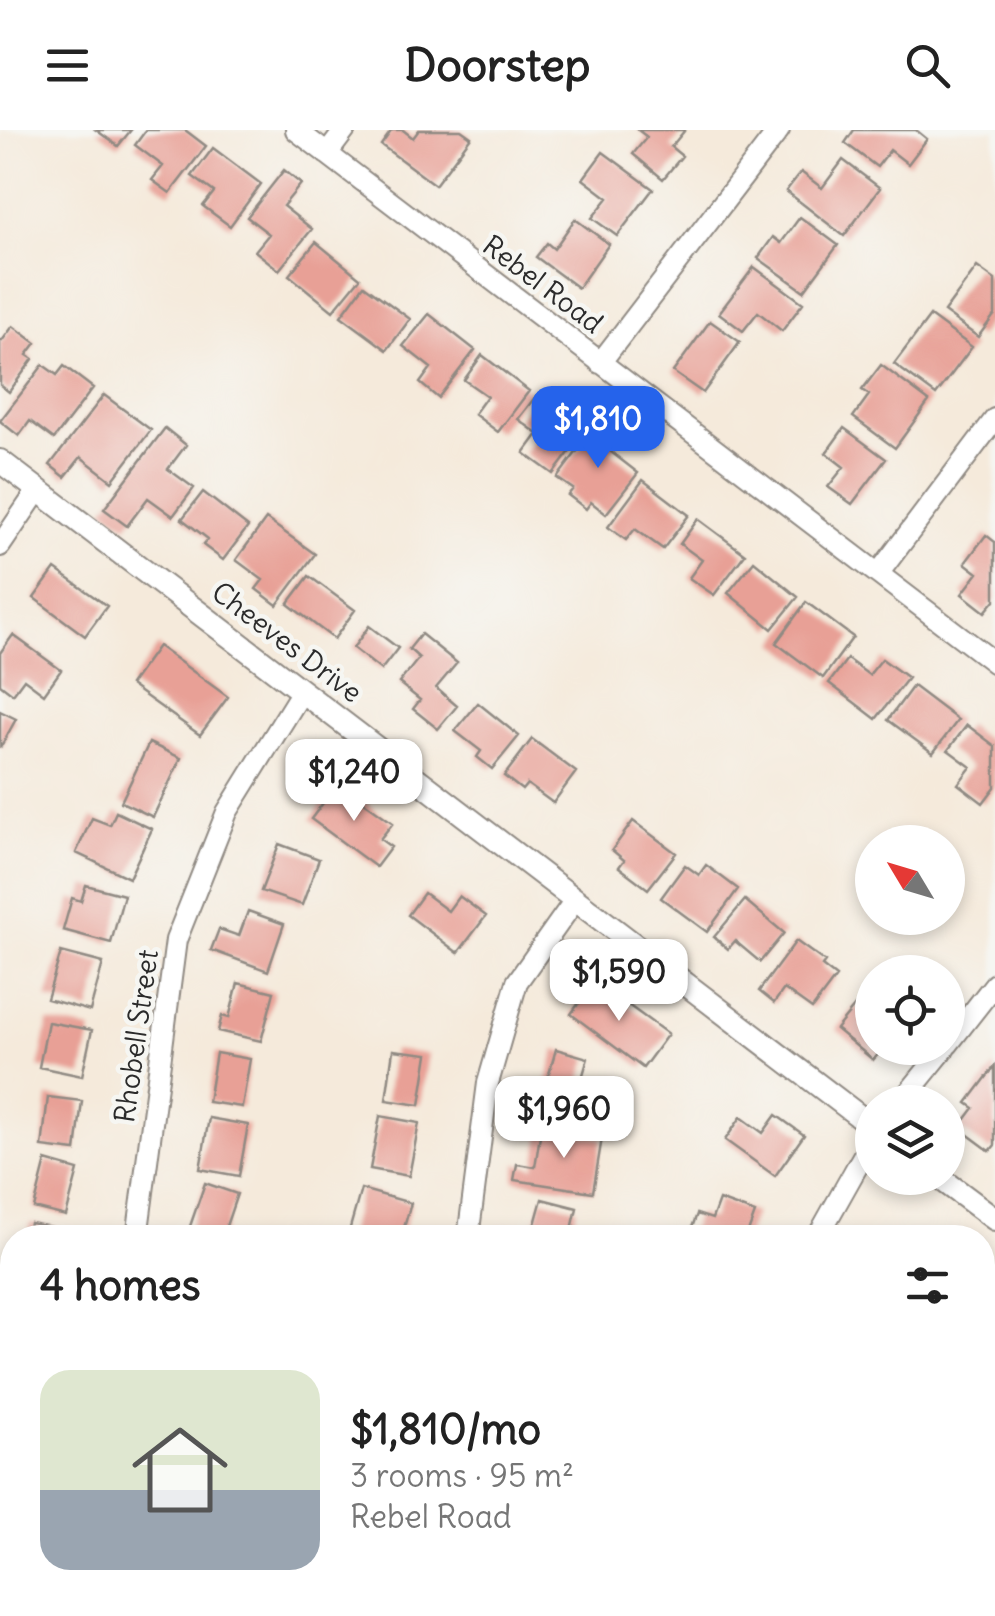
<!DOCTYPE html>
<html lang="en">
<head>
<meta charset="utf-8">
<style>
  :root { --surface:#fff; --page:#f2f2f2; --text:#222; --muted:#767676; --line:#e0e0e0; --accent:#2563eb }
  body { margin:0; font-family:Delius,sans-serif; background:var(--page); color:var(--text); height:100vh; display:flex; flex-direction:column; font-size:38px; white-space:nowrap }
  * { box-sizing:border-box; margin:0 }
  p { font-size:32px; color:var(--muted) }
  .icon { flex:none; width:55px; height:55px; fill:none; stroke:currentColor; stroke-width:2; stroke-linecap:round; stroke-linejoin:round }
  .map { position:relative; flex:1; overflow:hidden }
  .sheet { position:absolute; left:0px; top:1095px; width:995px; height:392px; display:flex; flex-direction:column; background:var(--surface); border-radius:40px 40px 0 0; box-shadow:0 5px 15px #0003 }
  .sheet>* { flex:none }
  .needle { width:65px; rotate:308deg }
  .controls { position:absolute; left:855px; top:695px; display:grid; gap:20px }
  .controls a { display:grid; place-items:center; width:110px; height:110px; border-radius:50%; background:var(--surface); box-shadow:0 5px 15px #0003; font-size:50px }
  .price { position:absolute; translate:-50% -85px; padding:0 22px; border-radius:20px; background:#fff; color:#222; font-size:32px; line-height:65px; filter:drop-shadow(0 2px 5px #0008) }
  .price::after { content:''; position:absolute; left:50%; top:60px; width:30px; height:22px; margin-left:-15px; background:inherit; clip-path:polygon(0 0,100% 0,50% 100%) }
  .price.active { background:var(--accent); color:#fff }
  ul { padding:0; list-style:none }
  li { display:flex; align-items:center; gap:30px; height:250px; padding:0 40px }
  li+li { border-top:2px solid var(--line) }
  li span { display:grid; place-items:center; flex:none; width:280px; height:200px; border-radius:30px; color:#555 }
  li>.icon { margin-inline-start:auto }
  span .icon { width:120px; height:120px; fill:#fffc; stroke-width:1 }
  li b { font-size:42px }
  h2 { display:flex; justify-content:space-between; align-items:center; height:120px; padding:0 40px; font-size:42px }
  header { display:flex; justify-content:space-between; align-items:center; height:130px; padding:0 40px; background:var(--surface); font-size:45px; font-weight:800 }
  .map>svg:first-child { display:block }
</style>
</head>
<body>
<header><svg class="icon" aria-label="menu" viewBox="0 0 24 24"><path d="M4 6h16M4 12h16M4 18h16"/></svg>Doorstep<svg class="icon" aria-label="search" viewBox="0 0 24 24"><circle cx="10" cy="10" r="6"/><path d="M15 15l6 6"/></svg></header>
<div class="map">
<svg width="995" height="1486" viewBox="0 0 995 1486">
  <rect width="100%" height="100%" fill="#f6f6f2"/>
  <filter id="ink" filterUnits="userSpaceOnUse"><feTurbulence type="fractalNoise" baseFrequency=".01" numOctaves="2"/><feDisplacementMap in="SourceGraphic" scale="20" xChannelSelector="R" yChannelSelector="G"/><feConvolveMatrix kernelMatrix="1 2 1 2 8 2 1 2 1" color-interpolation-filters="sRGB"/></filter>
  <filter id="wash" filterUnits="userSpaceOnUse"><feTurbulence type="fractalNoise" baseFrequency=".0048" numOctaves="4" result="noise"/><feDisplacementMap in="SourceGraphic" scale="40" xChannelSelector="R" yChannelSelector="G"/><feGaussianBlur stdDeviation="2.25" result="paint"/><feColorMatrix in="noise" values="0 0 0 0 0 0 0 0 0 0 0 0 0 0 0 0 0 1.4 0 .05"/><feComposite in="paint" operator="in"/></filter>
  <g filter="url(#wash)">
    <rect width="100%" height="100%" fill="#f5eadb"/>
    <g id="blocks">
      <!-- building -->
      <path fill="#e8a096" d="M 96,0 L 131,0 L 118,16 Z
        M 146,0 L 185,0 L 206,16 L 170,63 L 152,50 L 163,36 L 135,15 Z
        M 392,0 L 403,0 L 413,8 L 419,0 L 461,0 L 471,7 L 435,55 L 381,15 Z
        M 638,0 L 685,0 L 671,17 L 682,26 L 663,49 L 633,24 L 647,7 Z
        M 854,0 L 916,0 L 927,9 L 908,34 L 890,20 L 877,37 L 845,13 Z
        M 213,18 L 261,54 L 230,96 L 203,76 L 214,62 L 192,46 Z
        M 603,22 L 653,59 L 617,106 L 592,88 L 608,68 L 583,49 Z
        M 843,30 L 880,58 L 844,106 L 786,61 L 801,42 L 822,58 Z
        M 284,40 L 301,54 L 283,76 L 312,99 L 279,140 L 255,121 L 269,104 L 247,87 Z
        M 800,87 L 838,115 L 804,161 L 758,128 L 773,107 L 781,113 Z
        M 575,89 L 609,114 L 578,158 L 536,127 L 547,113 L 554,119 Z
        M 316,112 L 360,148 L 333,181 L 289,145 Z
        M 754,137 L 803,173 L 782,201 L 758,182 L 743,201 L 719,183 Z
        M 977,137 L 995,150 L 995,184 L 978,207 L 944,182 Z
        M 364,155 L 410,189 L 387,220 L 341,186 Z
        M 429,184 L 475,220 L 438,268 L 420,253 L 431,238 L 403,216 Z
        M 930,186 L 972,217 L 936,265 L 894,234 Z
        M 710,191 L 740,212 L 703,263 L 673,242 Z
        M 13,196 L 36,213 L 27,225 L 33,229 L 9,262 L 0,255 L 0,210 L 2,211 Z
        M 482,225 L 529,261 L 498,302 L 474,284 L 487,266 L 464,250 Z
        M 43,235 L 57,245 L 64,236 L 93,258 L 54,309 L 30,291 L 19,306 L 0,291 Z
        M 881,235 L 929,271 L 895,318 L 853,287 L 869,265 L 862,260 Z
        M 104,265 L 151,300 L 112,351 L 81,327 L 65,347 L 50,335 Z
        M 536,266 L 584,303 L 553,344 L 524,323 L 538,304 L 518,289 Z
        M 600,291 L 622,307 L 611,322 L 638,343 L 606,384 L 591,372 L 586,379 L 568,365 L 573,359 L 557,348 Z
        M 165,298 L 186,315 L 168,339 L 194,358 L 173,386 L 148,368 L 127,396 L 104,379 Z
        M 844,298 L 886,329 L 852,374 L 828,357 L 844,337 L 826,323 Z
        M 643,350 L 689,385 L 663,419 L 635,399 L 626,410 L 608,397 Z
        M 203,362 L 248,397 L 223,430 L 203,415 L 208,409 L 182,389 Z
        M 266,389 L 315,424 L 277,475 L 256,459 L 263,450 L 236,430 Z
        M 698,389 L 745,424 L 714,465 L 689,448 L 702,430 L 680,414 Z
        M 986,405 L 995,412 L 995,470 L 985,482 L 962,464 L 978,443 L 965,433 Z
        M 754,431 L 798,467 L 772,499 L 728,463 Z
        M 55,439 L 107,476 L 85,506 L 34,468 Z
        M 309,446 L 355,480 L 334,509 L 288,474 Z
        M 806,472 L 853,507 L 823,548 L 776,513 Z
        M 369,496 L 398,518 L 381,540 L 353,518 Z
        M 421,504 L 457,533 L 436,558 L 457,576 L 438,599 L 413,579 L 420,570 L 399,553 L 419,528 L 409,519 Z
        M 13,505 L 61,540 L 44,564 L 24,549 L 13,564 L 0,554 L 0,523 Z
        M 158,516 L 228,567 L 200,605 L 130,555 Z
        M 847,529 L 869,545 L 882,529 L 908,548 L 876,589 L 829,553 Z
        M 913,556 L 958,590 L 933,623 L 888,590 Z
        M 478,573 L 519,606 L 492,639 L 477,627 L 481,621 L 455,601 Z
        M 0,581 L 16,589 L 0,618 Z
        M 967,595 L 995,616 L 995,657 L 983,673 L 958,654 L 971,637 L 948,620 Z
        M 532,609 L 576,642 L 553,673 L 527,654 L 522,660 L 504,646 Z
        M 149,613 L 181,628 L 153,687 L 121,672 Z
        M 338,653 L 393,693 L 380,709 L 391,717 L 376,737 L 311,689 Z
        M 116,682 L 152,699 L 129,748 L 76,723 L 92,688 L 110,695 Z
        M 633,691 L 676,723 L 648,759 L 619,737 L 624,730 L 612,720 Z
        M 279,714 L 319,729 L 302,775 L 261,761 Z
        M 685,735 L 699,745 L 706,735 L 738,759 L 707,802 L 661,768 Z
        M 86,755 L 124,765 L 111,813 L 63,800 L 72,768 L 81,771 Z
        M 424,763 L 448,781 L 459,766 L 486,786 L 458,823 L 408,785 Z
        M 745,770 L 784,803 L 760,832 L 735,811 L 728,819 L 714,807 Z
        M 248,781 L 284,794 L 268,841 L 211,820 L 219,799 L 239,806 Z
        M 796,811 L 825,832 L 822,836 L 836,847 L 812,879 L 784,859 L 774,873 L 759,861 Z
        M 61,822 L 103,833 L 90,881 L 47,869 Z
        M 595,851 L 668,904 L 643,938 L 571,884 Z
        M 238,853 L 274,862 L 261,911 L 218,901 L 222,886 L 229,888 Z
        M 872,871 L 872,918 L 884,918 L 873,930 L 836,899 L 855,876 L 863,883 Z
        M 48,892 L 92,900 L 82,946 L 39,937 Z
        M 556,919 L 588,928 L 577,965 L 594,970 L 586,999 L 513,978 L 519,958 L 543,965 Z
        M 393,920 L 428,924 L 420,975 L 386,970 Z
        M 216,923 L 250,929 L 242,977 L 208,972 Z
        M 995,936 L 995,1015 L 990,1021 L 959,998 L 974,978 L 967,973 Z
        M 48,967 L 82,971 L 76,1021 L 42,1017 Z
        M 776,985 L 804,1005 L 775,1046 L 725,1010 L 741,987 L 763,1003 Z
        M 380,986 L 419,993 L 409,1046 L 370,1039 Z
        M 209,988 L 248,995 L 239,1046 L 200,1039 Z
        M 541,999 L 602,1008 L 593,1062 L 514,1050 L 517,1034 L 535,1037 Z
        M 46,1031 L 78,1040 L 66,1086 L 34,1078 Z
        M 205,1053 L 237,1064 L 222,1108 L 205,1108 L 188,1102 Z
        M 361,1059 L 411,1073 L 401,1108 L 348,1105 Z
        M 542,1069 L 577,1078 L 570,1108 L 525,1108 L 526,1104 L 532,1105 Z
        M 719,1070 L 755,1083 L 746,1108 L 702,1108 L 703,1104 L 691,1100 L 697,1084 L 712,1089 Z
        M 30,1093 L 68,1100 L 67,1108 L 27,1108 Z
        M 0,1292 L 12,1294 L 12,1352 L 0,1349 Z
        M 0,1365 L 12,1367 L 12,1420 L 0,1418 Z
        M 986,1398 L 995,1400 L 995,1456 L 982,1454 Z
        M 144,1475 L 178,1475 L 176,1486 L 142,1486 Z
        M 322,1475 L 356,1481 L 355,1486 L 320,1486 Z
        M 797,1475 L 872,1475 L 870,1486 L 796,1486 Z"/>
    </g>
  </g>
  <g filter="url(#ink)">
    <use href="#blocks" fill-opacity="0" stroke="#908a83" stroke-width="2.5"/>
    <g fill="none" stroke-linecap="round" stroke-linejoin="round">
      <!-- minor casing -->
      <g stroke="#908a83" stroke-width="24">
        <path id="minor" d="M 296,0 L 995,533
          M 327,24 L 345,0
          M 600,233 L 779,0
          M 0,416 L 38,360
          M 878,444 L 995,289
          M 948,914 L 995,854
          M 901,972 L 945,918
          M 137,1108 L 176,810 L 227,682 L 302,561
          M 468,1108 L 488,953 L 517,852 L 575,770
          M 817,1108 L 872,1010
          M 87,1486 L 89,1475
          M 421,1486 L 422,1475
          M 760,1486 L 762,1475"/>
      </g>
      <!-- tertiary casing -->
      <g stroke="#908a83" stroke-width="26">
        <path id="tertiary" d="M 0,331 L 872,996
          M 940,1048 L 995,1089"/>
      </g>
      <!-- minor -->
      <use href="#minor" stroke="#fff" stroke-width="20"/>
      <!-- tertiary -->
      <use href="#tertiary" stroke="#fff" stroke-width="22"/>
    </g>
  </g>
  <g text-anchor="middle" stroke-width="9" stroke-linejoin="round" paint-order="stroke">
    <!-- street labels -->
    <g font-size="28" fill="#2b2b2b" stroke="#f6f6f2">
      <text transform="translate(543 154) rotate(37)" y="10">Rebel Road</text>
      <text transform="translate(287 512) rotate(37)" y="10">Cheeves Drive</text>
      <text transform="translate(136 906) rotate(-82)" y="10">Rhobell Street</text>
    </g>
  </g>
</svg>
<div class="controls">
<a><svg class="needle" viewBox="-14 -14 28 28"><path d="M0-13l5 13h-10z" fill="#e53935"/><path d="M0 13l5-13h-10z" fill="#767676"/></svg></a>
<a><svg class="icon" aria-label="locate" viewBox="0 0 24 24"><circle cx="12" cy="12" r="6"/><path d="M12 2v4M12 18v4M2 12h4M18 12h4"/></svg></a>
<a><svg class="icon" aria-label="layers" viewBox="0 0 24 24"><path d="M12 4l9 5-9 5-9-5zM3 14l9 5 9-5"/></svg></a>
</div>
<b class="price active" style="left:598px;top:341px">$1,810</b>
<b class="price" style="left:354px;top:694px">$1,240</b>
<b class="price" style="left:619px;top:894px">$1,590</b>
<b class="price" style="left:564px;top:1031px">$1,960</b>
<section class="sheet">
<h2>4 homes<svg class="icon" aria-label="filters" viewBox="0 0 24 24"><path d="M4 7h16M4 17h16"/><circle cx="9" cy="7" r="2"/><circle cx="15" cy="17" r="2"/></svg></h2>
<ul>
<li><span style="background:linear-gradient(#dfe7d0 60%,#9aa5b1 0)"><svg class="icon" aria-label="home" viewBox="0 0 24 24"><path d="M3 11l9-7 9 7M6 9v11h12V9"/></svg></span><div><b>$1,810/mo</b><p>3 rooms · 95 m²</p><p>Rebel Road</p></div></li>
</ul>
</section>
</div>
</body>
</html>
